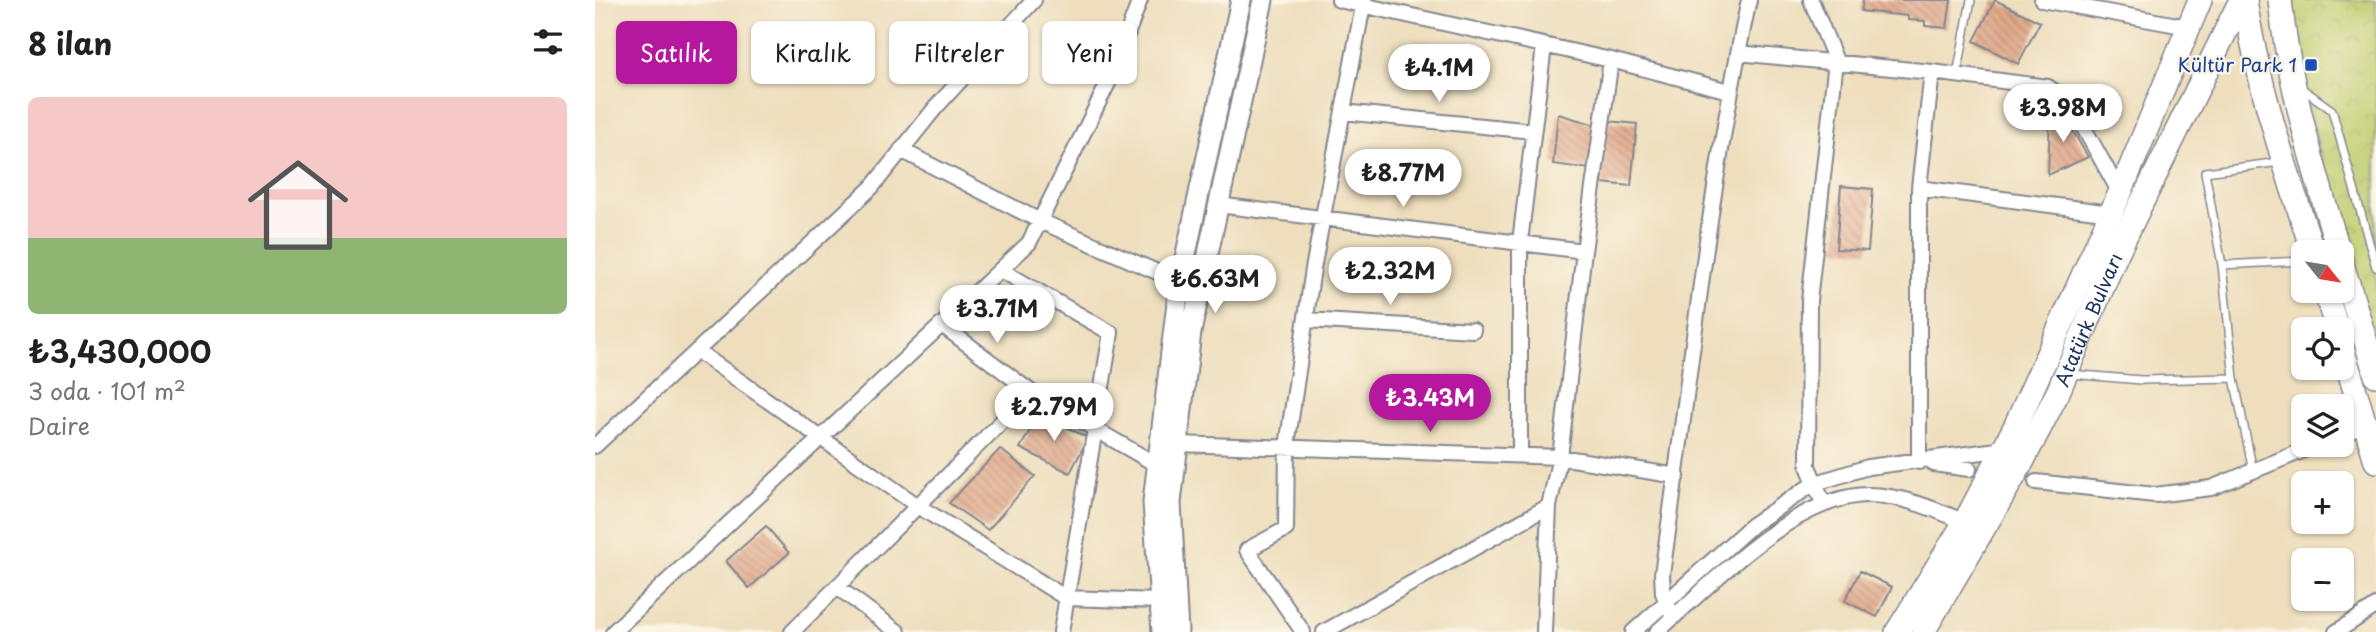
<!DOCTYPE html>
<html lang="tr">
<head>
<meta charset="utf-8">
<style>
  :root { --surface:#fff; --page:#f2f2f2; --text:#202124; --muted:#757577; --accent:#b5179e }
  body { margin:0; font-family:"Playpen Sans",sans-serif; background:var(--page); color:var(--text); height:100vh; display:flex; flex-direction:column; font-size:26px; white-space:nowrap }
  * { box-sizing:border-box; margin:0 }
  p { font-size:23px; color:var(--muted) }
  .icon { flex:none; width:38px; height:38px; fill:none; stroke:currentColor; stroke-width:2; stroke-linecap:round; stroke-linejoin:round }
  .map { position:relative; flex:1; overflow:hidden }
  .drawer { display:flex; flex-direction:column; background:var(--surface); width:595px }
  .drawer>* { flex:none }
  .banner { position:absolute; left:21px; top:21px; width:665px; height:63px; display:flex; gap:14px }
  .needle { width:46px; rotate:120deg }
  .controls { position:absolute; left:1696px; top:240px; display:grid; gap:14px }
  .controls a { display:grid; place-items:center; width:63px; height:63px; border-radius:10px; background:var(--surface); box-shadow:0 2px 5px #0004; font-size:35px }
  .price { position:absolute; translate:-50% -60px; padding:0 16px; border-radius:24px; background:#fff; color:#222; font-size:23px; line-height:46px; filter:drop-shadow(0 2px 4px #0008) }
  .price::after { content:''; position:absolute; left:50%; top:42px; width:21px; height:16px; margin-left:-10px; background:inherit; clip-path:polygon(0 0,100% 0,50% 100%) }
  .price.on { background:var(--accent); color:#fff }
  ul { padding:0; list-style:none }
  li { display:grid; align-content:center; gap:14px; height:371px; padding:0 28px }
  li span { display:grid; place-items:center; height:217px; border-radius:10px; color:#555 }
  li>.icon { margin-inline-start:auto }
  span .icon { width:126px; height:126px; fill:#fffc; stroke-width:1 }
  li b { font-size:30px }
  h2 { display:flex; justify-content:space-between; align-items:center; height:84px; padding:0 28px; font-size:30px }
  .tag { padding:0 24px; border-radius:10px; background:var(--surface); box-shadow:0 2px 5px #0004; font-size:24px; line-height:63px }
  .tag.on { background:var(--accent); color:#fff }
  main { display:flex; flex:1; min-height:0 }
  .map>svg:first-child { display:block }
</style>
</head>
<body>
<main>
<section class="drawer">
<h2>8 ilan<svg class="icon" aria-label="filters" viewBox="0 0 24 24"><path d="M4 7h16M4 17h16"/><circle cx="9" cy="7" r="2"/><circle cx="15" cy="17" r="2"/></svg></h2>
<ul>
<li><span style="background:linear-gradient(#f6c9c9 65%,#8fb573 0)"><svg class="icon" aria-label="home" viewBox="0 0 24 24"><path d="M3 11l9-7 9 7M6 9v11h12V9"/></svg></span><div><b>₺3,430,000</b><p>3 oda · 101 m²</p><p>Daire</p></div></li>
</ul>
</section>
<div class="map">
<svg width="1781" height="632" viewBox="0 0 1781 632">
  <defs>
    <pattern id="park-crowns" width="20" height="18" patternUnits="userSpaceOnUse" patternTransform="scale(1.75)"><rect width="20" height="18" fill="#c0cd6f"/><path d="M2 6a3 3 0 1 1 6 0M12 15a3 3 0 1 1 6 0" fill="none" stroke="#a4b063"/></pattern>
    <pattern id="building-back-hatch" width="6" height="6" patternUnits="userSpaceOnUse" patternTransform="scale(1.75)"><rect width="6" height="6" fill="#e1a889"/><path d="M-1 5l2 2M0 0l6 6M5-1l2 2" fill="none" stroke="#b68973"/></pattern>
  </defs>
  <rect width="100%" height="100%" fill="#fcf5e5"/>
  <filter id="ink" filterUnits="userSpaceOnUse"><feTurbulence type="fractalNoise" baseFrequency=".0143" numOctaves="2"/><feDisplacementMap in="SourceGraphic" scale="14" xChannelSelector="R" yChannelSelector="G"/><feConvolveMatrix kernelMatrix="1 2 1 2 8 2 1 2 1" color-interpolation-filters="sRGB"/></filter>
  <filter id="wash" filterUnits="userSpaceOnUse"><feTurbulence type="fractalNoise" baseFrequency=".00686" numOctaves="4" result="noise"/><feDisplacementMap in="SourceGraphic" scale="28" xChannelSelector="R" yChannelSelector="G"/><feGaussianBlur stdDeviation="1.57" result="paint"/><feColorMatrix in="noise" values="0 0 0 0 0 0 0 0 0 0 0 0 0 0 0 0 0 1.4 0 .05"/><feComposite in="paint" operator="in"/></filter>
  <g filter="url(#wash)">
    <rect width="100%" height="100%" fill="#eedebd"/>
    <!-- park -->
    <path fill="url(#park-crowns)" stroke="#6e7e66" stroke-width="2" d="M 1696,0 L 1781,0 L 1781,354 L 1708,91 Z"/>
    <g id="blocks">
      <!-- building -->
      <path fill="url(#building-back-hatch)" d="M 1268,0 L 1356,0 L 1352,28 L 1330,26 L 1330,21 L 1313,20 L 1313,16 L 1266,11 Z
        M 1400,0 L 1445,22 L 1423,64 L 1379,41 Z
        M 1461,110 L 1468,114 L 1493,157 L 1453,175 L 1455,114 Z
        M 963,114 L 1001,125 L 995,169 L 958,164 Z
        M 1013,121 L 1042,124 L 1036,186 L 1007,183 Z
        M 1246,186 L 1278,189 L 1273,251 L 1241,249 Z
        M 445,413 L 493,438 L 475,473 L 425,448 Z
        M 405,449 L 440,476 L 393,530 L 354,503 Z
        M 171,526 L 194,553 L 154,588 L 131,561 Z
        M 1265,571 L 1297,587 L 1282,617 L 1250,601 Z"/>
    </g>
  </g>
  <g filter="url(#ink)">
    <use href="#blocks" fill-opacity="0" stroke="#84868e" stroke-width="2"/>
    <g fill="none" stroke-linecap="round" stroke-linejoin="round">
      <!-- minor-tunnel -->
      <path stroke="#c4bbaa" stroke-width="14" stroke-dasharray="14 7" stroke-linecap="butt" d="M 1374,469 L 1441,482"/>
      <!-- service casing -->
      <g stroke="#84868e" stroke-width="10">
        <path id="service" d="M 1362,75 L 1376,0
          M 1705,87 L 1737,110 L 1781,267
          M 1627,265 L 1610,172 L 1685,162
          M 1475,374 L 1546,380 L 1639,378
          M 1658,471 L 1639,378 L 1627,265 L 1708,261"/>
      </g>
      <!-- minor casing -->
      <g stroke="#84868e" stroke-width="18">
        <path id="minor" d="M 744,0 L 1016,60 L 1134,91
          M 1216,0 L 1241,61 L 1214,301 L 1213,466 L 1228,503
          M 1447,0 L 1593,27
          M 1143,53 L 1337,72
          M 748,112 L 938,131
          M 306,150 L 445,221 L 585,282
          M 1324,188 L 1516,213
          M 623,205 L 989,251
          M 406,270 L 516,333 L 466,632
          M 711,320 L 878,330
          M 347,325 L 436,392
          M 102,351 L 323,506 L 471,598 L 564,601
          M 1746,435 L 1772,424
          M 583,444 L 965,457 L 1082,476
          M 0,446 L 277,187 L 341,107 L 439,0
          M 925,455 L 925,242 L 949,46
          M 1324,462 L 1324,188 L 1337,72 L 1453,87 L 1474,101 L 1525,193
          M 1339,464 L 1374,469
          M 1441,482 L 1560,495 L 1616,488 L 1724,444
          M 242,587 L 303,632
          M 1078,618 L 1068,593 L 1067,574 C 1095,382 1113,190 1154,0
          M 18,632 L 434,243 L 516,77 L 545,0
          M 197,632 L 436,392 L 562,465
          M 708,632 L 652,550 L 691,529 L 692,446 L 718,269 L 769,0
          M 729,632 L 954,506
          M 949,632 L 954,506 L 965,457 L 989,251 L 1016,60
          M 1038,632 L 1157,525 L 1218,484 L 1273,467 L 1410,449
          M 1062,632 C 1116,585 1198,496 1273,495 C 1306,495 1339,509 1370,522
          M 1741,632 L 1781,606"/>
      </g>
      <!-- secondary casing -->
      <g stroke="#84868e" stroke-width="23">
        <path id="secondary" d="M 567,632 L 558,502 L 584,286 L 646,0
          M 583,632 L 576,503 L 596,332 L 668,0"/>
      </g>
      <!-- primary casing -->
      <g stroke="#84868e" stroke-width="26">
        <g id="primary">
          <path d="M 1650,0 C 1663,87 1691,169 1718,252"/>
          <path d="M 1685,0 C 1694,86 1719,170 1744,252"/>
          <path d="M 1746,261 L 1781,375"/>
          <path d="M 1730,290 L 1742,329"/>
          <path d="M 1746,344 L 1781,461"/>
          <path d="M 1302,632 L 1370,522 L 1421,425 L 1525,193 L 1605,0"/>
          <path id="s1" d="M 1328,632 L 1425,466 L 1463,392 L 1522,253 L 1646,0"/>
        </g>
      </g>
      <!-- service -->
      <use href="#service" stroke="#fff" stroke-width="7"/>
      <!-- minor -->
      <use href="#minor" stroke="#fff" stroke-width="14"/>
      <!-- secondary -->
      <use href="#secondary" stroke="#fff" stroke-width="19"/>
      <!-- primary -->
      <use href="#primary" stroke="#fff" stroke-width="23"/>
    </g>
  </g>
  <!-- markers -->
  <rect fill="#1a4fb4" stroke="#fcf5e5" stroke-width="2.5" x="1709" y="58" width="14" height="14" rx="3.5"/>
  <g text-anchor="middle" stroke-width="5" stroke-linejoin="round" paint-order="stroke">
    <!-- transit labels -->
    <g font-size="19" fill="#164399" stroke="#fcf5e5" text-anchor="end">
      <text x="1702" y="72">Kültür Park 1</text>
    </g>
    <!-- street labels -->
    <g font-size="19" fill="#1b2f5e" stroke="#fcf5e5">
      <text dy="7" stroke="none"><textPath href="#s1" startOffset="354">Atatürk Bulvarı</textPath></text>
    </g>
  </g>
</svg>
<div class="controls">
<a><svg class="needle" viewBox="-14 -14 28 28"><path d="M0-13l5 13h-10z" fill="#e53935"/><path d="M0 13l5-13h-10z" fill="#757577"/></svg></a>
<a><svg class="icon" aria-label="locate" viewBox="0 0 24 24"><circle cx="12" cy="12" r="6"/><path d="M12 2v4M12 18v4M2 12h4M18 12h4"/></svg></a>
<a><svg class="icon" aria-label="layers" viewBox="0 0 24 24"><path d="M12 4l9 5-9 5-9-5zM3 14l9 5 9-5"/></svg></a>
<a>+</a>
<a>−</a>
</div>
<b class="price" style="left:844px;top:104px">₺4.1M</b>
<b class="price" style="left:1468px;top:144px">₺3.98M</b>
<b class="price" style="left:808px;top:209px">₺8.77M</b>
<b class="price" style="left:795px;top:307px">₺2.32M</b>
<b class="price" style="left:620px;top:315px">₺6.63M</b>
<b class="price" style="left:402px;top:345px">₺3.71M</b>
<b class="price on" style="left:835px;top:434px">₺3.43M</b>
<b class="price" style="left:459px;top:443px">₺2.79M</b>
<div class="banner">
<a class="tag on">Satılık</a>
<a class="tag">Kiralık</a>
<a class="tag">Filtreler</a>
<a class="tag">Yeni</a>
</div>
</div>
</main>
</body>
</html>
